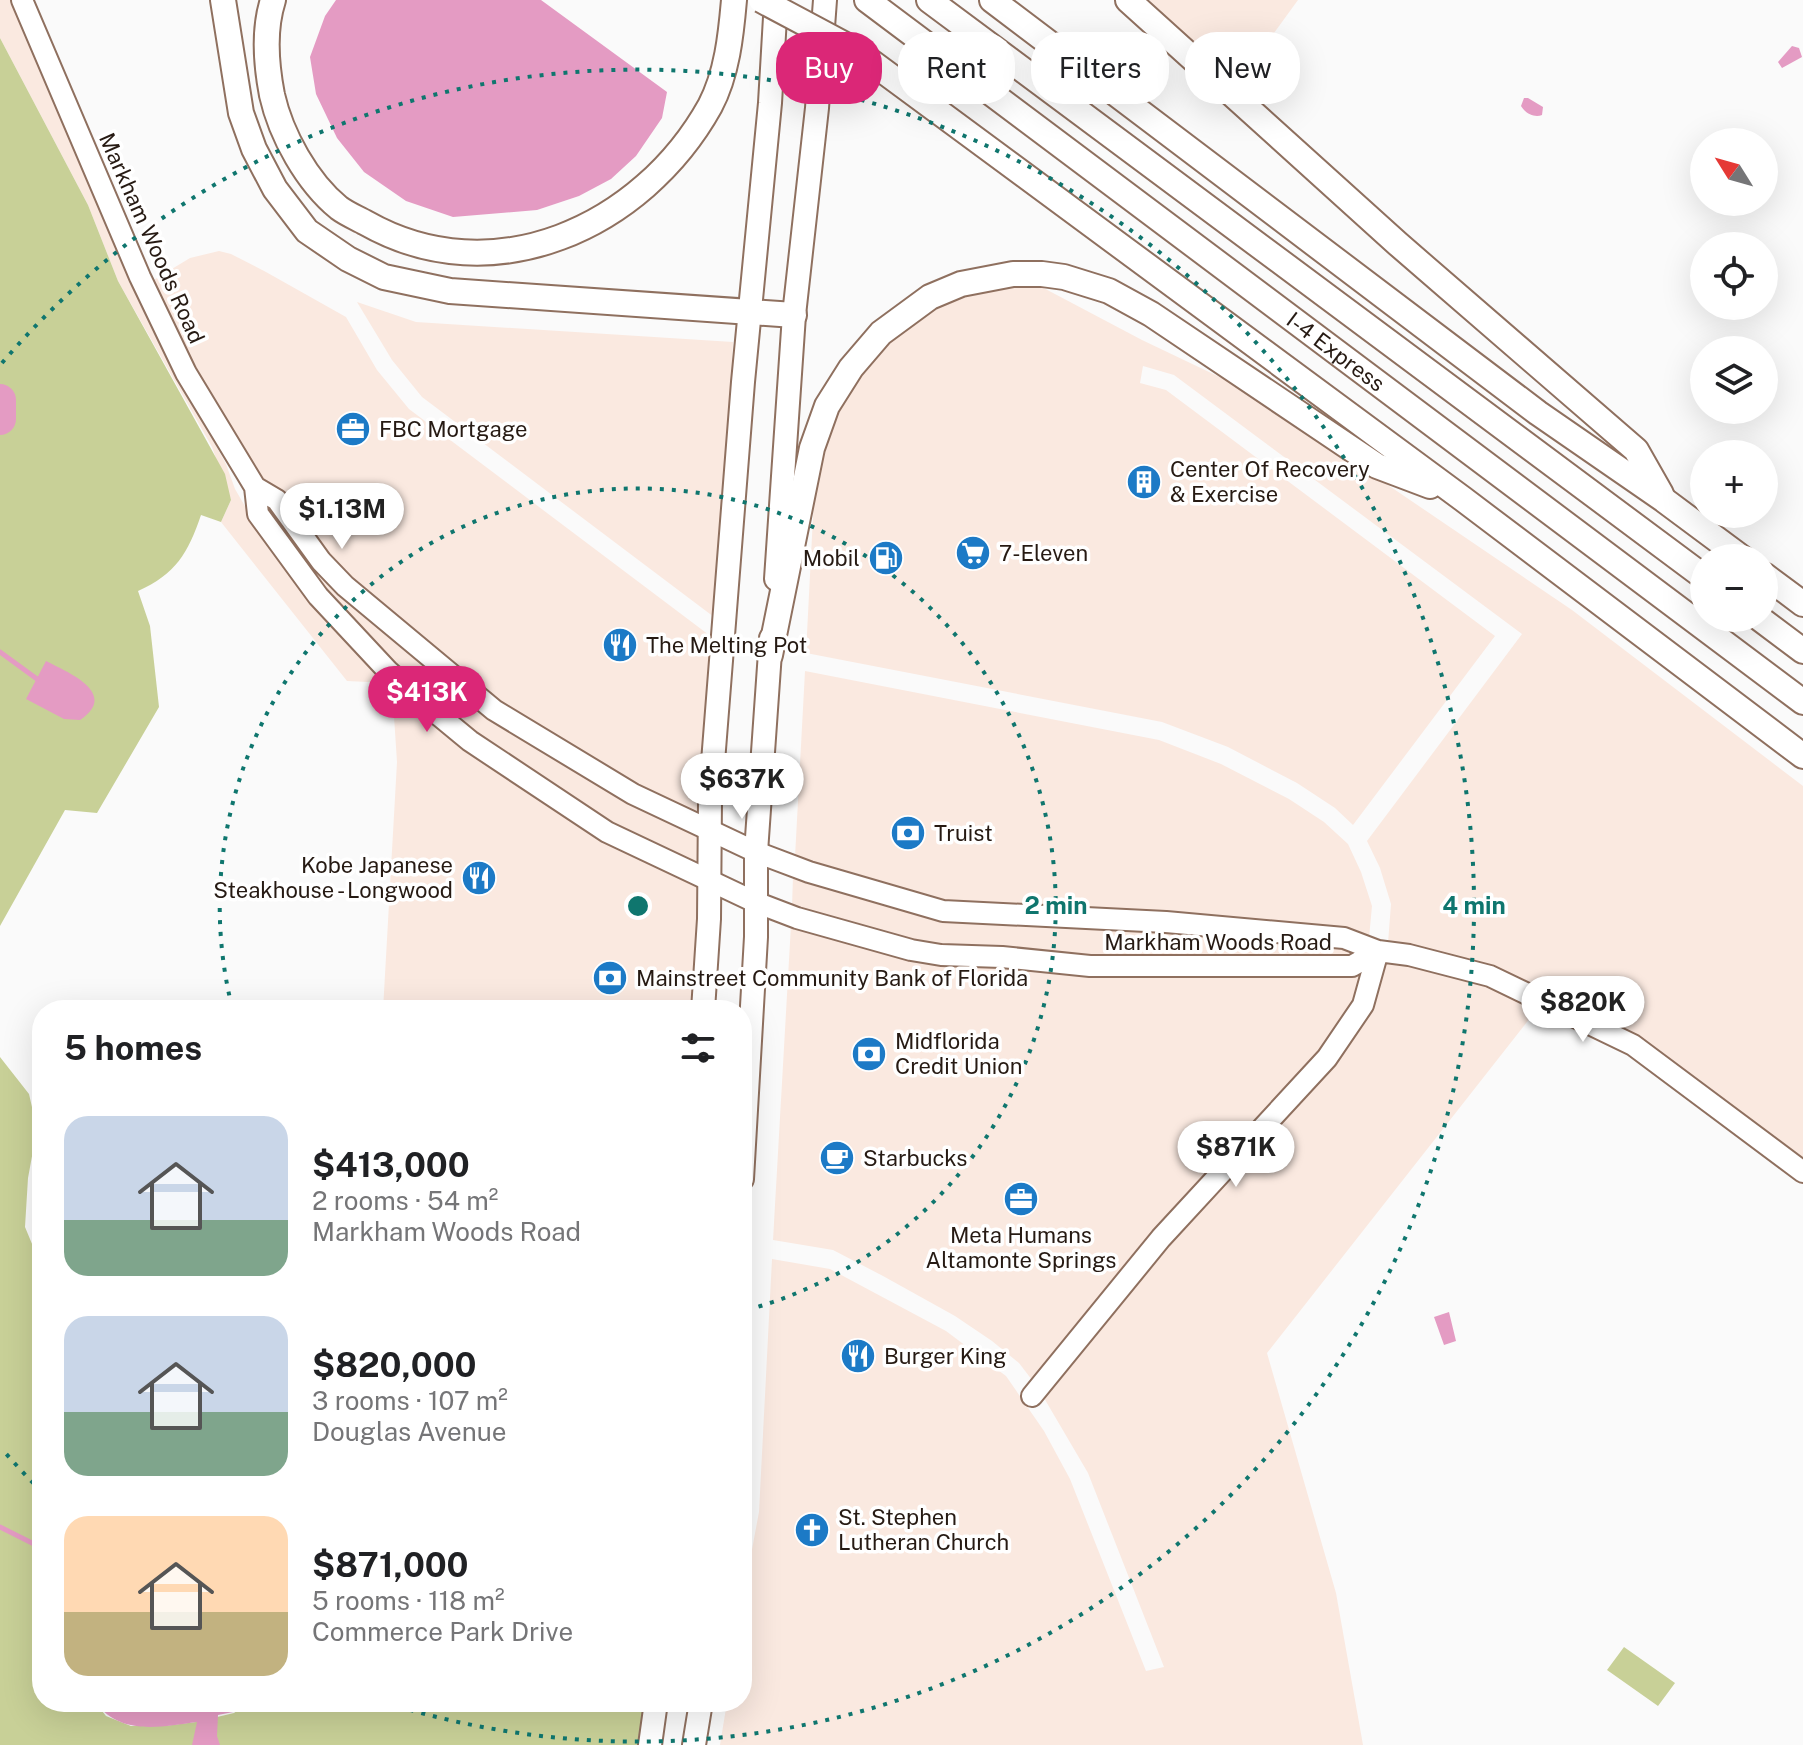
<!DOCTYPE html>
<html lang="en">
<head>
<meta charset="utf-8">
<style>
  :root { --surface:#fff; --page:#f2f2f2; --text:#202124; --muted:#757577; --accent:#db2777 }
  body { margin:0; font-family:"Public Sans",sans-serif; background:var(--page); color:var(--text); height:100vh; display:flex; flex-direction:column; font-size:30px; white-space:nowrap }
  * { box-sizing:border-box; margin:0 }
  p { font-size:26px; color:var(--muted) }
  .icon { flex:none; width:44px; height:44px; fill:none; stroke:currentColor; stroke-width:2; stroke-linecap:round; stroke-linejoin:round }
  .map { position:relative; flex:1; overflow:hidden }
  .panel { position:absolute; left:32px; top:1000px; width:720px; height:712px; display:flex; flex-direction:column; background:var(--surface); border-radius:32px; box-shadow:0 8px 32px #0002 }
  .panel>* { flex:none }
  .top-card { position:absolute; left:776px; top:32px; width:760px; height:72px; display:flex; gap:16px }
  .needle { width:52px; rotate:307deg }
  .buttons { position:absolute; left:1690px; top:128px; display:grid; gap:16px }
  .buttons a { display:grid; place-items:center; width:88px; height:88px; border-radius:50%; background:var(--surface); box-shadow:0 8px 32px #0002; font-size:40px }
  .price { position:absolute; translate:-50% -68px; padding:0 18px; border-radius:28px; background:#fff; color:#222; font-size:26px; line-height:52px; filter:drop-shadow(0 2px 4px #0008) }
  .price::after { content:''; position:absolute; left:50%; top:48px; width:24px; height:18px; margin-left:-12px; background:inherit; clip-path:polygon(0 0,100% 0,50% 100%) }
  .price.selected { background:var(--accent); color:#fff }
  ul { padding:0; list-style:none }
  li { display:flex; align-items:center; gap:24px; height:200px; padding:0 32px }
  li span { display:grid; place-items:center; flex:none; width:224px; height:160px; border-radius:24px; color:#555 }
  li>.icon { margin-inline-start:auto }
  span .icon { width:96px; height:96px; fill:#fffc; stroke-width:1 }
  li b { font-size:34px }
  h2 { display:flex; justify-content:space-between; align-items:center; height:96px; padding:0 32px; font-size:34px }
  .tag { padding:0 28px; border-radius:32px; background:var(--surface); box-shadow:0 8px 32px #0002; font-size:28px; line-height:72px }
  .tag.selected { background:var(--accent); color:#fff }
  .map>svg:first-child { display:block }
</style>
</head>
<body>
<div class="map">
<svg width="1803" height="1745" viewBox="0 0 1803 1745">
  <rect width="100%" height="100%" fill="#fafafa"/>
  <!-- built -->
  <path fill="#fae9e0" d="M 0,0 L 12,0 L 128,271 L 127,275 L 178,377 L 226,464 L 235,489 L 253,520 L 311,601 L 388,683 L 347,681 L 221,522 L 231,500 L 212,447 L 118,281 L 88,205 L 0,38 Z
    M 1149,0 L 1298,0 L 1237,84 Z
    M 219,251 L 231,254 L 266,272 L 346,317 L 377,370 L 409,409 L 713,638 L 699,815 L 637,785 L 500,702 L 351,579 L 243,456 L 195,370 L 152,281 L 190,258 Z
    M 1036,284 L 1142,340 L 1251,392 L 1572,610 L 1803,786 L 1803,1162 L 1646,1041 L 1584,1010 L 1554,988 L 1549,994 L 1388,943 L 1391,904 L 1380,868 L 1367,841 L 1522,634 L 1174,375 L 1143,366 L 1140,383 L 1166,390 L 1495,636 L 1353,825 L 1335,808 L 1297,783 L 1228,747 L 1162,722 L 806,653 L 815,478 L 822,451 L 836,411 L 860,374 L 889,340 L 950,298 L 990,287 Z
    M 357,302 L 416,322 L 733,342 L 728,449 L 714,617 L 422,397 L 392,360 Z
    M 274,520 L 314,566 L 488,716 L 698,834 L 699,865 L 611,824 L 475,734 L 395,665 L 325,591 Z
    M 805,671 L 1159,740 L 1221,764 L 1289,799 L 1324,822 L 1348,844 L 1361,872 L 1372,906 L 1369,938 L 944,902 L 795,857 Z
    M 392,686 L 465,749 L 518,785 L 603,840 L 699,885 L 693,1010 L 383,1010 L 397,762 Z
    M 793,876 L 944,920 L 1166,931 L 1343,947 L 1356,952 L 1348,957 L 1090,957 L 940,946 L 912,941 L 792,907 Z
    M 791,925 L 910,960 L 1353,976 L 1361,972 L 1354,1000 L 1319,1052 L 1153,1231 L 1032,1380 L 1019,1363 L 992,1341 L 955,1316 L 883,1276 L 833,1250 L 773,1240 Z
    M 1385,962 L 1408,964 L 1487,985 L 1538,1008 L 1267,1353 L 1336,1593 L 1363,1745 L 720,1745 L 727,1702 L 742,1702 L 742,1603 L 759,1512 L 772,1259 L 830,1269 L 946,1331 L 1006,1376 L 1044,1431 L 1070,1479 L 1146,1671 L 1164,1667 L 1088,1473 L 1044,1398 L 1169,1245 L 1336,1064 L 1371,1010 Z"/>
  <!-- green -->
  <path fill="#c8d097" d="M 0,38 L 88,205 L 118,281 L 225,474 L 231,500 L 221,522 L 201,515 C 188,553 176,574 138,591 L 150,626 L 159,707 L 97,813 L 65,810 L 0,926 Z
    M 0,1057 L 29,1094 L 37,1129 L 28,1178 L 25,1227 L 42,1268 L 42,1702 L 95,1702 L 106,1716 L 131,1726 L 164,1726 L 196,1722 L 234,1713 L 241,1708 L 243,1702 L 645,1702 L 637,1745 L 0,1745 Z
    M 1624,1647 L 1675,1683 L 1658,1706 L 1607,1670 Z"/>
  <!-- water -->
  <path fill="#e49bc3" d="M 336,0 L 541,0 L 667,92 L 662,118 L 636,156 L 611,179 L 579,196 L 537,210 L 453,217 L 406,201 L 364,172 L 337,138 L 316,94 L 310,57 L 325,16 Z
    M 1792,46 L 1799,48 L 1802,57 L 1782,68 L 1778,62 Z
    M 1524,98 L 1528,98 L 1543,107 L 1542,115 C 1534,118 1525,113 1521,106 Z
    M 46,661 C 67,672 120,693 80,720 L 64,719 L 26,699 Z
    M 1449,1312 L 1456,1341 L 1444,1345 L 1434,1317 Z
    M 95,1702 L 243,1702 L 238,1711 L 218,1715 L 217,1736 L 220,1745 L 192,1745 L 197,1722 C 159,1727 121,1736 95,1702 Z"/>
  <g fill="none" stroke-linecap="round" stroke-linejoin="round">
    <!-- stream -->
    <path stroke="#e49bc3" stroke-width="5" d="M 0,652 L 37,679
      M 0,1527 L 42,1548"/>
    <!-- river -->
    <path stroke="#e49bc3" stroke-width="32" d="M 0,400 L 0,419"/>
    <!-- secondary casing -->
    <g stroke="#8f705f" stroke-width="24">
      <path id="secondary" d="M 22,0 L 140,277 L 186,373 L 255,487 L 277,500 L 321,561 L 345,586 L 494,710 L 633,794 L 756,852 L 809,872 L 943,911 L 1166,922 L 1344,938 L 1378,951 L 1409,955 L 1490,976 L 1633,1045 L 1803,1172
        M 255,487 L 258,514 L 318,596 L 388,671 L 424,703 L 470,741 L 607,832 L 755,902 L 797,918 L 911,950 L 941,955 L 1002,957 L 1090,966 L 1352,966 L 1378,951
        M 1032,1396 L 1161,1238 L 1327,1058 L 1363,1005 L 1378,951"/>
    </g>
    <!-- primary casing -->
    <g stroke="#8f705f" stroke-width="26">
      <path id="primary" d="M 776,579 L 794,315 L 817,108 L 825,0
        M 703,1010 L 709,919 L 710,800 L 743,382 L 770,103 L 776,0
        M 742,1179 L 756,937 L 756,852 L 771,638
        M 650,1745 L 656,1702
        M 694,1745 L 701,1702"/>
    </g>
    <!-- highway casing -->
    <g stroke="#8f705f" stroke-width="28">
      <g id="highway">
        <path d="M 223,0 L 241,113 L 254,149 L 275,189 L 307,231 L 348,259 L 384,277 L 450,291 L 794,315"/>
        <path d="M 273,0 C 263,31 266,64 272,95 C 281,135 307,182 339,208 C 347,214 357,218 366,223 C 493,295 642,228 710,106 C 727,74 731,35 734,0"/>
        <path id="s1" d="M 867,0 L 1803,702"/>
        <path d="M 929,0 L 1704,577"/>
        <path d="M 992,0 L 1538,413 L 1664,500 L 1742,558"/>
        <path d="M 1128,0 L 1398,244 L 1636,450 L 1661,494"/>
        <path d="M 855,50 L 1463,499 L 1803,756"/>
        <path d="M 1764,575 L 1803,604"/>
        <path d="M 1759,618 L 1803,651"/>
        <path d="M 770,655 L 812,448 L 827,406 L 851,368 L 881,333 L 930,297 L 961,284 L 1013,274 L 1042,274 L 1064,277 L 1109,291 L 1151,314 L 1377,466 L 1430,486"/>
      </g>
    </g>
    <!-- secondary -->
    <use href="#secondary" stroke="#fff" stroke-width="20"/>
    <!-- primary -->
    <use href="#primary" stroke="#fff" stroke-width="22"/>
    <!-- highway -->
    <use href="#highway" stroke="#fff" stroke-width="24"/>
    <!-- highway-bridge casing -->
    <g stroke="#8f705f" stroke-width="28" stroke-linecap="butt">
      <path id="highway-bridge" d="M 761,0 L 855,50"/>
    </g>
    <!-- highway-bridge -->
    <use href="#highway-bridge" stroke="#fff" stroke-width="24"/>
  </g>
  <!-- distance rings -->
  <g fill="none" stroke="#0f766e" stroke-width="4" stroke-dasharray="4 8">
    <path d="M232 1007A418 418 0 1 1 743 1311"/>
    <path d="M42 1492A836 836 0 0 1 2 1449M2 363A836 836 0 1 1 387 1703"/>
  </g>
  <!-- icons -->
  <defs>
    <g id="office-disc" transform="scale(1.8)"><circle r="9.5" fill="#1c7ac6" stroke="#fff"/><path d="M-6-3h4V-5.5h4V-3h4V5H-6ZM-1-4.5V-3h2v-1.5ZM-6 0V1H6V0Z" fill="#fff"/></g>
    <g id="building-disc" transform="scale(1.8)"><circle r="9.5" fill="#1c7ac6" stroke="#fff"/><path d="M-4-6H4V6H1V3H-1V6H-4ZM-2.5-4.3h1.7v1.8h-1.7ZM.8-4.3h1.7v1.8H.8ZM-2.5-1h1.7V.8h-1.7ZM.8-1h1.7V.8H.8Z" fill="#fff"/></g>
    <g id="supermarket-disc" transform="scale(1.8)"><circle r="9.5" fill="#1c7ac6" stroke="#fff"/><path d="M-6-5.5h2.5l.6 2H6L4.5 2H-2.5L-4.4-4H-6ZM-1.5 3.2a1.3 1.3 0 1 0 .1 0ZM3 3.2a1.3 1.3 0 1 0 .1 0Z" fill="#fff"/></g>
    <g id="fuel-disc" transform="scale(1.8)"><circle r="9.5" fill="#1c7ac6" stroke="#fff"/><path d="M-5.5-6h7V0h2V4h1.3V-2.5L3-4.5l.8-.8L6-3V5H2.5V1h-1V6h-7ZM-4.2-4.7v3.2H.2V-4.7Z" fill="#fff"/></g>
    <g id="restaurant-disc" transform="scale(1.8)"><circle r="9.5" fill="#1c7ac6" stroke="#fff"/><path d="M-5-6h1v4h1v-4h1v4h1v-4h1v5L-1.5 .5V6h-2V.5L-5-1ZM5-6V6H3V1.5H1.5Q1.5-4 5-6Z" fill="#fff"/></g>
    <g id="bank-disc" transform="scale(1.8)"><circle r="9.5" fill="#1c7ac6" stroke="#fff"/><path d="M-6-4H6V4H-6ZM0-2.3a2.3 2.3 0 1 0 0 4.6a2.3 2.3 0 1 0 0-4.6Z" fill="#fff"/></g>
    <g id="cafe-disc" transform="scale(1.8)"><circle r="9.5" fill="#1c7ac6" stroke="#fff"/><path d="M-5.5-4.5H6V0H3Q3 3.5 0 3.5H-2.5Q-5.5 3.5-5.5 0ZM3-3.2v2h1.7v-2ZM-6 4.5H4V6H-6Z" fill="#fff"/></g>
    <g id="church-disc" transform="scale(1.8)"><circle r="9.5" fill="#1c7ac6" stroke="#fff"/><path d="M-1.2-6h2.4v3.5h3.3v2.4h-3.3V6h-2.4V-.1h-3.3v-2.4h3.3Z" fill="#fff"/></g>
  </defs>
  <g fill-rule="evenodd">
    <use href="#office-disc" x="353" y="429"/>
    <use href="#building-disc" x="1144" y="482"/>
    <use href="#supermarket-disc" x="973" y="553"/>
    <use href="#fuel-disc" x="886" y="558"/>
    <use href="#restaurant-disc" x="620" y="645"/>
    <use href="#bank-disc" x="908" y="833"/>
    <use href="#restaurant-disc" x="479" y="878"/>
    <use href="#bank-disc" x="610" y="978"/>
    <use href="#bank-disc" x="869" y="1054"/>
    <use href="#cafe-disc" x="837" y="1158"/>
    <use href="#office-disc" x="1021" y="1199"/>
    <use href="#restaurant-disc" x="858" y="1356"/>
    <use href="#church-disc" x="812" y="1530"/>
  </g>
  <g text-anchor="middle" stroke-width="7" stroke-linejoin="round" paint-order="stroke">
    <!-- street labels -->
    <g font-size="22" fill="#261a13" stroke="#fff">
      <text transform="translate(152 238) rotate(66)" y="8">Markham Woods Road</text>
      <text dy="8" stroke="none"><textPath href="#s1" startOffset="586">I-4 Express</textPath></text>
      <text x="1218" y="950">Markham Woods Road</text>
    </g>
    <!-- poi labels -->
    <g font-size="22" fill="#261a13" stroke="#fff" text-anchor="start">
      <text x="379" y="437">FBC Mortgage</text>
      <text x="1170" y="477">Center Of Recovery<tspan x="1170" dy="25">&amp; Exercise</tspan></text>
      <text x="999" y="561">7-Eleven</text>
      <text x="860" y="566" text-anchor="end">Mobil</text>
      <text x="646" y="653">The Melting Pot</text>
      <text x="934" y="841">Truist</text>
      <text x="453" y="873" text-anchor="end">Kobe Japanese<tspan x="453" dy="25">Steakhouse - Longwood</tspan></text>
      <text x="636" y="986">Mainstreet Community Bank of Florida</text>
      <text x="895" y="1049">Midflorida<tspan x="895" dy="25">Credit Union</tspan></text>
      <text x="863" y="1166">Starbucks</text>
      <text x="1021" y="1243" text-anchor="middle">Meta Humans<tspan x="1021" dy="25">Altamonte Springs</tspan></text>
      <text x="884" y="1364">Burger King</text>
      <text x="838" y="1525">St. Stephen<tspan x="838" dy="25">Lutheran Church</tspan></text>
    </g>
  </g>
  <circle cx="638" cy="906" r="12" fill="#0f766e" stroke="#fff" stroke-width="4"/>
  <g font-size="24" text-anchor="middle" font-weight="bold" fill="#0f766e" stroke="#fff" stroke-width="7" stroke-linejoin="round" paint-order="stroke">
    <text x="1056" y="914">2 min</text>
    <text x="1474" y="914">4 min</text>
  </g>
</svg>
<div class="buttons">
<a><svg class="needle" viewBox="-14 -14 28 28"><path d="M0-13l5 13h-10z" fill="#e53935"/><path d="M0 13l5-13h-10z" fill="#757577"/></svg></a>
<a><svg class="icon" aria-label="locate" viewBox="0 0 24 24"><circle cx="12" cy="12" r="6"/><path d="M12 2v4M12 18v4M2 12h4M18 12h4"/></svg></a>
<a><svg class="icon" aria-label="layers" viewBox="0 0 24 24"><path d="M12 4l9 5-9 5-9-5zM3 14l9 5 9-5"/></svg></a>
<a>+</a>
<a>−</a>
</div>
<b class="price" style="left:342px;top:551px">$1.13M</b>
<b class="price selected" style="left:427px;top:734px">$413K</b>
<b class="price" style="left:742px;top:821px">$637K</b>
<b class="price" style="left:1583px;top:1044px">$820K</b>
<b class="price" style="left:1236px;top:1189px">$871K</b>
<div class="top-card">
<a class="tag selected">Buy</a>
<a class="tag">Rent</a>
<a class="tag">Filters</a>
<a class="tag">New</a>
</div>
<section class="panel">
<h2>5 homes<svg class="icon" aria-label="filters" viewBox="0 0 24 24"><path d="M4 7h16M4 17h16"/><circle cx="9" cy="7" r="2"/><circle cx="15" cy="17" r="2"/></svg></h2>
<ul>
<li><span style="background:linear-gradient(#c9d6e8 65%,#7fa58c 0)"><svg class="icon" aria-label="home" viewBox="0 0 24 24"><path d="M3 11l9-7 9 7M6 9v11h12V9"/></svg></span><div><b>$413,000</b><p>2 rooms · 54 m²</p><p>Markham Woods Road</p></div></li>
<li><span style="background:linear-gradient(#c9d6e8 60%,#7fa58c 0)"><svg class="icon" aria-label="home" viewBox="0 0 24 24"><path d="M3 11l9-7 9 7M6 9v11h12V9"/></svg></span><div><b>$820,000</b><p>3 rooms · 107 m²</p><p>Douglas Avenue</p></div></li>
<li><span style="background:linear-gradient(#ffd9b3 60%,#c2b280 0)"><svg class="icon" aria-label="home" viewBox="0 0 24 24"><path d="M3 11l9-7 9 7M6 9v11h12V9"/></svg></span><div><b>$871,000</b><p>5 rooms · 118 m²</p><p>Commerce Park Drive</p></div></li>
</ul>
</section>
</div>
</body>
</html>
